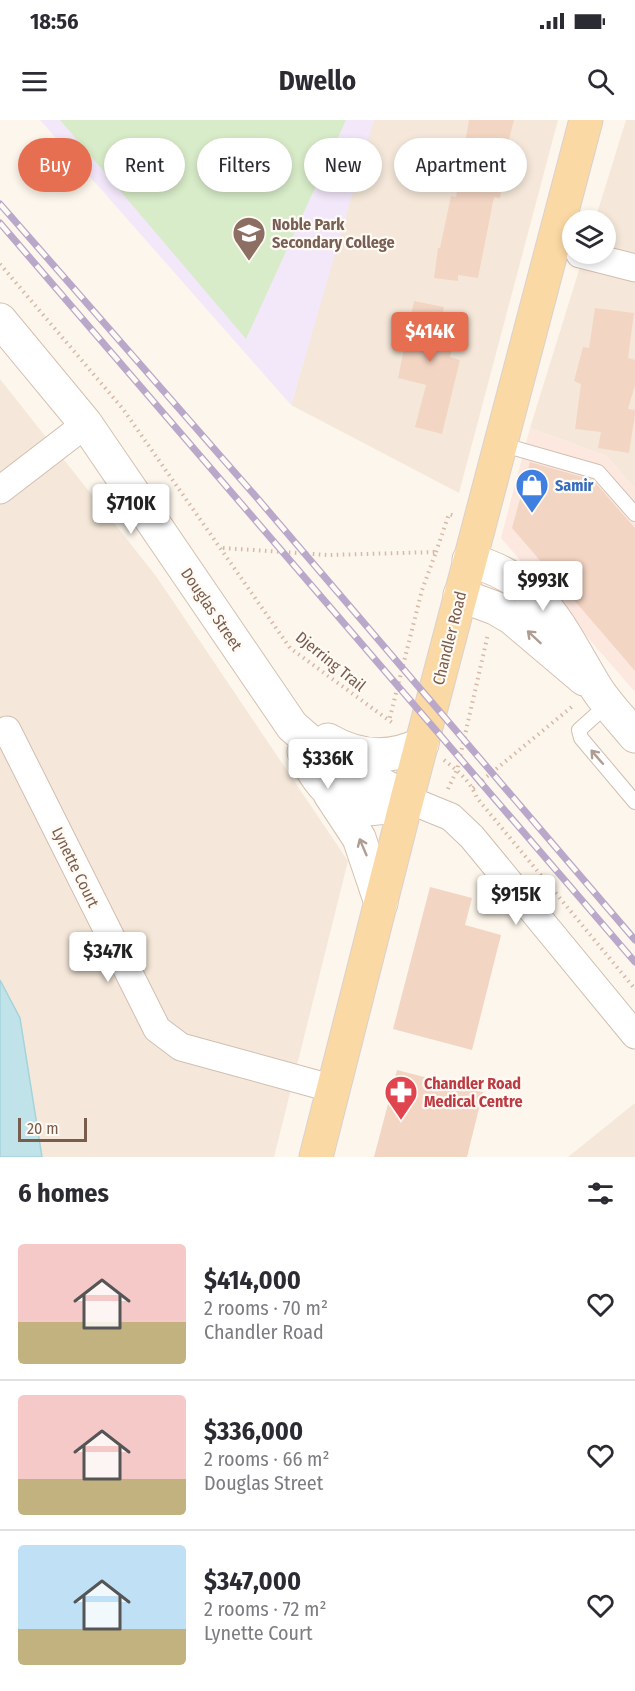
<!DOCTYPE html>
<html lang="en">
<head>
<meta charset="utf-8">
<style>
  :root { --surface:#fff; --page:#f7f7f7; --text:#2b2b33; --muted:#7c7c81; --line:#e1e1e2; --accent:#e76f51 }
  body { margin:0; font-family:"Fira Sans Condensed",sans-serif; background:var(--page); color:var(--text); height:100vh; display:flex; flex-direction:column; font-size:22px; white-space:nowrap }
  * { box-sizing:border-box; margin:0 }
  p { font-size:20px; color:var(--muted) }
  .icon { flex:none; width:33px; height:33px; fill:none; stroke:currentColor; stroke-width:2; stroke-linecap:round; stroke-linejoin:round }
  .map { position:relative; height:1037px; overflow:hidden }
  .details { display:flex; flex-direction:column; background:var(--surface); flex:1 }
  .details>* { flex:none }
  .top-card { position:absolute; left:18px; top:18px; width:600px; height:54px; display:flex; gap:12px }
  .controls { position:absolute; left:562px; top:90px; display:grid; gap:12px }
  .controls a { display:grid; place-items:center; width:54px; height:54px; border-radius:50%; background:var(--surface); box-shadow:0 3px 9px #0003; font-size:30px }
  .scale { position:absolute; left:18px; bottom:15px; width:69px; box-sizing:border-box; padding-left:6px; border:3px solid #7a5c4d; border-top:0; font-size:16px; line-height:21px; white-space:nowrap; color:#7a5c4d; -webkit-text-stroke:4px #fffaf3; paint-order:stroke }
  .price { position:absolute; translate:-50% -51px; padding:0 14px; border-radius:6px; background:#fff; color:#222; font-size:20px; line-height:39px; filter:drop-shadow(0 2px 3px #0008) }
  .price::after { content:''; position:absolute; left:50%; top:36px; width:18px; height:14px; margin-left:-9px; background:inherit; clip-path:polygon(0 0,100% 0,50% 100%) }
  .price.on { background:var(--accent); color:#fff }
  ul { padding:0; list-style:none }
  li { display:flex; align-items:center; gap:18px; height:150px; padding:0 18px }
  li+li { border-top:2px solid var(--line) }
  li span { display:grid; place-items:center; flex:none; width:168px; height:120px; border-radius:6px; color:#555 }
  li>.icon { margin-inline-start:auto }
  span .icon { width:72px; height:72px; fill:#fffc; stroke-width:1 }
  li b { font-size:26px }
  h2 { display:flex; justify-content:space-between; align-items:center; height:72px; padding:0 18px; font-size:26px }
  .chip { padding:0 21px; border-radius:27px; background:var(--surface); box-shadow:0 3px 9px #0003; font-size:21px; line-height:54px }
  .chip.on { background:var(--accent); color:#fff }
  .status { display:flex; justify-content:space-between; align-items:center; height:42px; padding:0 30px; background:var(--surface); direction:ltr }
  .status svg { height:16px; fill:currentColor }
  header { display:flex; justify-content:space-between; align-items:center; height:78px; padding:0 18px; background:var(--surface); font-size:27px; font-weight:700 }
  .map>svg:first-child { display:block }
</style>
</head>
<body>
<div class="status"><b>18:56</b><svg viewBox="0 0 49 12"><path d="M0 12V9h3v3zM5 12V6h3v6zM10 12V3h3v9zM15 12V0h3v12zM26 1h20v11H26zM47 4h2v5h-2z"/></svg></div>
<header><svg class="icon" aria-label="menu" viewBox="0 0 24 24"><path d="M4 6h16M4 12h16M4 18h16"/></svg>Dwello<svg class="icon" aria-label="search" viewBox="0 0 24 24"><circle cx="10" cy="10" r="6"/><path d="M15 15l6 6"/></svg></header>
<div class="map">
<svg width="635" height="1037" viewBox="0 0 635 1037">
  <rect width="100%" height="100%" fill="#fdf6ec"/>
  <!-- residential -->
  <path fill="#f5e8da" d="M 372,0 L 558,0 L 459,373 L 291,285 Z
    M 626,0 L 635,0 L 635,369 L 607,336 L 530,308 L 584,134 L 606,134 L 606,100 L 595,100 Z
    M 0,259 L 156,456 L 348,741 L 274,1037 L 0,1037 Z
    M 635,983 L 635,1037 L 568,1037 Z"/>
  <!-- commercial -->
  <path fill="#fde8e0" d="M 530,308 L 607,336 L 635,369 L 635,572 L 501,418 Z"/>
  <!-- education -->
  <path fill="#f3e8fa" d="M 40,0 L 374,0 L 291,285 Z"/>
  <!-- green -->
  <path fill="#d8ecc9" d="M 60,0 L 346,0 L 246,219 Z"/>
  <!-- water -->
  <path fill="#bfe3e8" stroke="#a5d3da" stroke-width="1.5" d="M 0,860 L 20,898 L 42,1037 L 0,1037 Z"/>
  <!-- building -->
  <path fill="#f3d5c3" d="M 469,0 L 514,0 L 507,27 L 500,78 L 494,77 L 478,158 L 458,155 L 458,161 L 434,158 L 438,128 L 440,128 L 451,76 L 456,77 Z
    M 414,181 L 444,187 L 441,202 L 457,206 L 450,237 L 460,240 L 442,314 L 415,307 L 426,265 L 398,258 Z
    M 595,188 L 634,193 L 628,238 L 635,240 L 635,265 L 628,289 L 635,290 L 635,294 L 629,333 L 598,328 L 601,312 L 575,309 L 581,264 L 574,261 L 583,227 L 589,228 Z
    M 530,342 L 593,360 L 635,408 L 635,551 L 512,408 Z
    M 430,767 L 472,778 L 465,805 L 501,815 L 472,930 L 393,909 Z
    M 397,950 L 483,972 L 467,1037 L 374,1037 Z"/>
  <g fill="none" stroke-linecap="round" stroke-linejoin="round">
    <!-- service casing -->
    <g stroke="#d1beb0" stroke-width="16">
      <path id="service" d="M 500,324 L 598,352 L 635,394
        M 608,584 L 579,610 L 581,618 L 635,682"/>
    </g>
    <!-- minor casing -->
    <g stroke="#d1beb0" stroke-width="29">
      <path id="minor" d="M 580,134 L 635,148
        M 0,370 L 86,304
        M 7,610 L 157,909 L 181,927 L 334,969
        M 407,679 L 451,697 L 472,717 L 635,915"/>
    </g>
    <!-- secondary casing -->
    <g stroke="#d6c0b0" stroke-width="35">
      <path id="secondary" d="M 0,200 L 86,304 L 292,606 L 339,647 L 379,663 L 407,679
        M 469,440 C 544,461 558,505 595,566 C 606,584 622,600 635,616
        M 460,475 L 495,488 L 512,498 L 584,559
        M 328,620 C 357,637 390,640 422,624
        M 304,632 C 323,679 360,703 407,679
        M 330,674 L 359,718 L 381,783"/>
    </g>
    <!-- primary casing -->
    <g stroke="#dad1cd" stroke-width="35">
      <path id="primary" d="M 316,1037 L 407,679 L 586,0"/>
    </g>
    <!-- path -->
    <path stroke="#d9b8a5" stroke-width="4" stroke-dasharray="1.5 4.5" stroke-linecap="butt" d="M 0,144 L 123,289 L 290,528 L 394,604
      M 223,428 L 328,435 L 436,432 L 422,470 L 389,601
      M 436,432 L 449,394 L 455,396
      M 444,640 C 458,651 471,662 477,678 L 635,869
      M 473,668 L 574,585
      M 448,669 L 457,650 L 488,514"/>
    <!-- service -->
    <use href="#service" stroke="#fff" stroke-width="14"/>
    <!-- minor -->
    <use href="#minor" stroke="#fff" stroke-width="27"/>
    <!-- secondary -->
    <use href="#secondary" stroke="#fff" stroke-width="33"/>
    <!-- primary -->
    <use href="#primary" stroke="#fbd9a5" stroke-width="33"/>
    <!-- rail casing -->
    <g stroke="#b9a8c9" stroke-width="7">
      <path id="rail" d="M 0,84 L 258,379 L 635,820
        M 0,103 L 635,842"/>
    </g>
    <!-- rail -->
    <use href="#rail" stroke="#fffaf3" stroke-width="4.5" stroke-dasharray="14" stroke-linecap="butt"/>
  </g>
  <!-- one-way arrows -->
  <defs><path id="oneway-shaft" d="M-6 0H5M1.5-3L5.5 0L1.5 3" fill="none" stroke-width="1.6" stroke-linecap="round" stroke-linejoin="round" transform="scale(1.5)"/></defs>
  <g stroke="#af9d94">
    <use href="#oneway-shaft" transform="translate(534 517) rotate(-137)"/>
    <use href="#oneway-shaft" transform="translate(597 637) rotate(-131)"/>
    <use href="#oneway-shaft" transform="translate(363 727) rotate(-113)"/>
  </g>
  <!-- icons -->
  <defs>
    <g id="school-pin" transform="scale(1.725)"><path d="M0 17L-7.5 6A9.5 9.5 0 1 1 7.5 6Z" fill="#8d6e63" stroke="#fffaf3"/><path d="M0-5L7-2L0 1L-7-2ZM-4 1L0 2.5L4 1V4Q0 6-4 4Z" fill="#fff"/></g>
    <g id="shop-pin" transform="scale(1.725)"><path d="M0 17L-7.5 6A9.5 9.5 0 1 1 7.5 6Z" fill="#3f7fe0" stroke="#fffaf3"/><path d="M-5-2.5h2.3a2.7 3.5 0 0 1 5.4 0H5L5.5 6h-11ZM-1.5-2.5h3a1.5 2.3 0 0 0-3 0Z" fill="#fff"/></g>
    <g id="pharmacy-pin" transform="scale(1.725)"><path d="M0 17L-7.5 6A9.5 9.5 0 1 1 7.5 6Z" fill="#e0444e" stroke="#fffaf3"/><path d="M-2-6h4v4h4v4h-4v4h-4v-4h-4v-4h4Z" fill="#fff"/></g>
  </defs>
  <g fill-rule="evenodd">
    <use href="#school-pin" x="249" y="113"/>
    <use href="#shop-pin" x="532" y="365"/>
    <use href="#pharmacy-pin" x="401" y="972"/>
  </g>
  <g text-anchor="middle" stroke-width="4.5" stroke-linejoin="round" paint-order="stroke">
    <!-- education labels -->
    <g font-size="16" font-weight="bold" fill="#785e54" stroke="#fffaf3" text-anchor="start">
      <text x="272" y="110">Noble Park<tspan x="272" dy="18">Secondary College</tspan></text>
    </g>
    <!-- shop labels -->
    <g font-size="16" font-weight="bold" fill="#366cbe" stroke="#fffaf3" text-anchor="start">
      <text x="555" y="371">Samir</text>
    </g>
    <!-- street labels -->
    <g font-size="16" fill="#7a5c4d" stroke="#fffaf3">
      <text transform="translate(212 489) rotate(56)" y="6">Douglas Street</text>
      <text transform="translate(449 518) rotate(-76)" y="6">Chandler Road</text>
      <text transform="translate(331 541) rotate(39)" y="6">Djerring Trail</text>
      <text transform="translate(76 747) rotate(64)" y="6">Lynette Court</text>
    </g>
    <!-- health labels -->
    <g font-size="16" font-weight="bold" fill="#be3a42" stroke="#fffaf3" text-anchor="start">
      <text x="424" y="969">Chandler Road<tspan x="424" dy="18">Medical Centre</tspan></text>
    </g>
  </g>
</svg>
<div class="controls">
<a><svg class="icon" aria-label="layers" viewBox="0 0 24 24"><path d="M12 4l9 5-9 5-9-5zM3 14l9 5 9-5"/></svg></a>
</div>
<div class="scale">20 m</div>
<b class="price on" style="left:430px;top:243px">$414K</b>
<b class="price" style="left:131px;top:415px">$710K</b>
<b class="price" style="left:543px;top:492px">$993K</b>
<b class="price" style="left:328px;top:670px">$336K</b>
<b class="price" style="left:516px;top:806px">$915K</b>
<b class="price" style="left:108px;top:863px">$347K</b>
<div class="top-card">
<a class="chip on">Buy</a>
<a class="chip">Rent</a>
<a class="chip">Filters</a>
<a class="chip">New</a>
<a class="chip">Apartment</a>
</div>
</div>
<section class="details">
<h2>6 homes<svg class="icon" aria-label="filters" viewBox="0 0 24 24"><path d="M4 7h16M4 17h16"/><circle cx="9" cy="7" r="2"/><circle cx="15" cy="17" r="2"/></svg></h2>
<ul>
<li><span style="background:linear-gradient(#f6c9c9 65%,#c2b280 0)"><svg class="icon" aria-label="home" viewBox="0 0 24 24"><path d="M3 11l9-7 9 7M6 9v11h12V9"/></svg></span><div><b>$414,000</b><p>2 rooms · 70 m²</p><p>Chandler Road</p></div><svg class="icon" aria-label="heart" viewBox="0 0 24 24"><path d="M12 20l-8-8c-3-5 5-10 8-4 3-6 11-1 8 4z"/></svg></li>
<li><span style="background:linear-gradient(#f6c9c9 70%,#c2b280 0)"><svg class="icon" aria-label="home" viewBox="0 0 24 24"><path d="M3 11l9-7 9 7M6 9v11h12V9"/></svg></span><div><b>$336,000</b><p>2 rooms · 66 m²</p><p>Douglas Street</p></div><svg class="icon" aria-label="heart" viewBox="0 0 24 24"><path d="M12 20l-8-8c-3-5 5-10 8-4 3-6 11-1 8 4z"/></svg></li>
<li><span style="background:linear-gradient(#bfe0f5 70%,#c2b280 0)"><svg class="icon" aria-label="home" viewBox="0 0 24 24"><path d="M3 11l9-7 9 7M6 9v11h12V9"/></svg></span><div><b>$347,000</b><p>2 rooms · 72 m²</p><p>Lynette Court</p></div><svg class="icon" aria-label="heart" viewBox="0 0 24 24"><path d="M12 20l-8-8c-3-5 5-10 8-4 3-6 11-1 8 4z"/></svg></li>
</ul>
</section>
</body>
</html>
